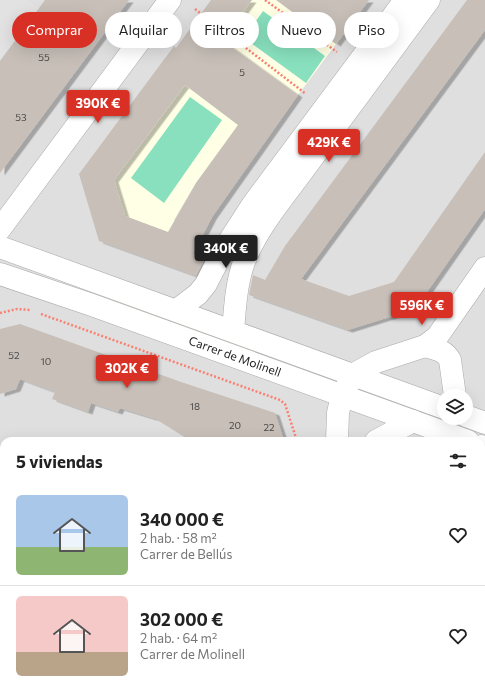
<!DOCTYPE html>
<html lang="es">
<head>
<meta charset="utf-8">
<style>
  :root { --surface:#fff; --page:#f6f6f6; --text:#222; --muted:#767676; --line:#e0e0e0; --accent:#d93025 }
  body { margin:0; font-family:Commissioner,sans-serif; background:var(--page); color:var(--text); height:100vh; display:flex; flex-direction:column; font-size:15px; white-space:nowrap }
  * { box-sizing:border-box; margin:0 }
  p { font-size:13px; color:var(--muted) }
  .icon { flex:none; width:22px; height:22px; fill:none; stroke:currentColor; stroke-width:2; stroke-linecap:round; stroke-linejoin:round }
  .map { position:relative; flex:1; overflow:hidden }
  .panel { position:absolute; left:0px; top:437px; width:485px; height:256px; display:flex; flex-direction:column; background:var(--surface); border-radius:12px 12px 0 0; box-shadow:0 4px 16px #0002 }
  .panel>* { flex:none }
  .top-card { position:absolute; left:12px; top:12px; width:461px; height:36px; display:flex; gap:8px }
  .fabs { position:absolute; left:437px; top:389px; display:grid; gap:8px }
  .fabs a { display:grid; place-items:center; width:36px; height:36px; border-radius:50%; background:var(--surface); box-shadow:0 4px 16px #0002; font-size:20px }
  .price { position:absolute; translate:-50% -34px; padding:0 9px; border-radius:4px; background:var(--accent); color:#fff; font-size:13px; line-height:26px; filter:drop-shadow(0 1px 2px #0008) }
  .price::after { content:''; position:absolute; left:50%; top:24px; width:12px; height:9px; margin-left:-6px; background:inherit; clip-path:polygon(0 0,100% 0,50% 100%) }
  .price.selected { background:#222; color:#fff }
  ul { padding:0; list-style:none }
  li { display:flex; align-items:center; gap:12px; height:100px; padding:0 16px }
  li+li { border-top:1px solid var(--line) }
  li span { display:grid; place-items:center; flex:none; width:112px; height:80px; border-radius:6px; color:#555 }
  li>.icon { margin-inline-start:auto }
  span .icon { width:48px; height:48px; fill:#fffc; stroke-width:1 }
  li b { font-size:17px }
  h2 { display:flex; justify-content:space-between; align-items:center; height:48px; padding:0 16px; font-size:17px }
  .chip { padding:0 14px; border-radius:18px; background:var(--surface); box-shadow:0 4px 16px #0002; font-size:14px; line-height:36px }
  .chip.selected { background:var(--accent); color:#fff }
  .map>svg:first-child { display:block }
</style>
</head>
<body>
<div class="map">
<svg width="485" height="693" viewBox="0 0 485 693">
  <defs>
    <filter id="shadow"><feDropShadow dx="4.5" dy="2.5" stdDeviation="0" flood-color="#0004"/></filter>
  </defs>
  <rect width="100%" height="100%" fill="#f2efe9"/>
  <!-- residential -->
  <path fill="#e0dfdf" fill-rule="evenodd" d="M 0,0 L 485,0 L 485,693 L 0,693 ZM 444,396 L 466,396 L 466,418 L 444,418 ZM 4,441 L 481,441 L 481,689 L 4,689 Z"/>
  <!-- education -->
  <path fill="#ffffe5" d="M 252,0 L 334,0 L 357,16 L 298,95 L 251,108 L 196,183 L 174,220 L 188,228 L 183,238 L 125,216 L 114,180 L 199,65 Z
    M 0,645 L 4,648 L 4,689 L 60,689 L 65,693 L 0,693 Z"/>
  <!-- grass -->
  <path fill="#cdebb0" d="M 109,297 L 265,353 L 263,358 L 107,302 Z
    M 233,689 L 383,689 L 381,693 L 230,693 Z
    M 412,689 L 457,689 L 464,693 L 415,693 Z"/>
  <!-- pitch -->
  <path fill="#88e0be" d="M 263,11 L 325,56 L 306,83 L 244,38 Z
    M 190,97 L 222,120 L 164,203 L 131,178 Z
    M 481,513 L 485,516 L 485,652 L 481,650 Z
    M 481,662 L 485,664 L 485,693 L 464,693 L 457,689 L 481,689 Z"/>
  <!-- parking -->
  <path fill="#e2e2e2" d="M 0,0 L 28,0 L 39,8 L 0,61 Z"/>
  <!-- water -->
  <path fill="#aad3df" d="M 301,689 L 360,689 L 361,693 L 304,693 Z"/>
  <!-- building -->
  <path fill="#c7bfb8" fill-rule="evenodd" filter="url(#shadow)" d="M 45,0 L 129,0 L 0,173 L 0,61 Z
    M 211,0 L 252,0 L 222,40 L 298,95 L 212,217 L 193,254 L 205,258 L 196,276 L 99,241 L 79,174 L 174,46 L 176,48 ZM 185,85 L 238,125 L 196,183 L 168,232 L 125,216 L 114,180 Z
    M 276,0 L 369,0 L 336,44 Z
    M 467,0 L 485,0 L 485,30 L 301,279 L 349,296 L 394,282 L 485,152 L 485,209 L 415,309 L 348,330 L 249,295 L 253,275 L 265,280 L 285,246 Z
    M 20,324 L 181,382 L 275,413 L 284,441 L 191,441 L 156,419 L 120,408 L 118,412 L 91,403 L 88,412 L 52,399 L 55,392 L 20,379 L 16,389 L 0,394 L 0,329 Z"/>
  <g fill="none" stroke-linecap="round" stroke-linejoin="round">
    <!-- minor casing -->
    <g stroke="#a9a9a9" stroke-width="23">
      <g id="minor">
        <path d="M 0,229 L 170,0"/>
        <path d="M 0,247 L 444,408"/>
        <path id="s1" d="M 0,274 L 92,305 L 468,441"/>
        <path d="M 177,310 L 198,294 L 206,284 L 224,249 L 253,204 L 405,0"/>
        <path d="M 233,331 C 235,308 236,284 244,262 C 257,228 283,198 305,168 C 346,112 388,56 429,0"/>
        <path d="M 425,346 C 435,349 445,350 450,360 L 455,396"/>
        <path d="M 466,416 L 485,423"/>
        <path d="M 337,441 L 338,413 L 342,395 L 354,374 L 376,362 L 425,346 L 437,337 L 485,268"/>
        <path d="M 376,441 L 413,421"/>
        <path d="M 481,446 L 485,447"/>
        <path d="M 0,610 L 4,613"/>
        <path d="M 109,689 L 115,693"/>
        <path d="M 187,693 L 190,689"/>
      </g>
    </g>
    <!-- path -->
    <path stroke="#fa8072" stroke-width="2.5" stroke-dasharray="2 2" stroke-linecap="butt" d="M 265,0 L 337,52
      M 195,9 L 306,94
      M 0,313 L 17,309 L 31,310
      M 41,314 L 280,400 L 285,404 L 297,441
      M 481,471 L 485,473"/>
    <!-- minor -->
    <use href="#minor" stroke="#fff" stroke-width="22"/>
  </g>
  <g text-anchor="middle" stroke-width="3.5" stroke-linejoin="round" paint-order="stroke">
    <!-- number labels -->
    <g font-size="10" fill="#4b4948">
      <text x="44" y="61">55</text>
      <text x="242" y="76">5</text>
      <text x="21" y="121">53</text>
      <text x="14" y="359">52</text>
      <text x="46" y="365">10</text>
      <text x="195" y="410">18</text>
      <text x="235" y="429">20</text>
      <text x="269" y="431">22</text>
    </g>
    <!-- street labels -->
    <g font-size="12" fill="#222" stroke="#fff">
      <text dy="4" stroke="none"><textPath href="#s1" startOffset="249">Carrer de Molinell</textPath></text>
    </g>
  </g>
</svg>
<div class="fabs">
<a><svg class="icon" aria-label="layers" viewBox="0 0 24 24"><path d="M12 4l9 5-9 5-9-5zM3 14l9 5 9-5"/></svg></a>
</div>
<b class="price" style="left:98px;top:124px">390K €</b>
<b class="price" style="left:329px;top:163px">429K €</b>
<b class="price selected" style="left:226px;top:269px">340K €</b>
<b class="price" style="left:422px;top:326px">596K €</b>
<b class="price" style="left:127px;top:389px">302K €</b>
<div class="top-card">
<a class="chip selected">Comprar</a>
<a class="chip">Alquilar</a>
<a class="chip">Filtros</a>
<a class="chip">Nuevo</a>
<a class="chip">Piso</a>
</div>
<section class="panel">
<h2>5 viviendas<svg class="icon" aria-label="filters" viewBox="0 0 24 24"><path d="M4 7h16M4 17h16"/><circle cx="9" cy="7" r="2"/><circle cx="15" cy="17" r="2"/></svg></h2>
<ul>
<li><span style="background:linear-gradient(#a9c7e8 65%,#8fb573 0)"><svg class="icon" aria-label="home" viewBox="0 0 24 24"><path d="M3 11l9-7 9 7M6 9v11h12V9"/></svg></span><div><b>340 000 €</b><p>2 hab. · 58 m²</p><p>Carrer de Bellús</p></div><svg class="icon" aria-label="heart" viewBox="0 0 24 24"><path d="M12 20l-8-8c-3-5 5-10 8-4 3-6 11-1 8 4z"/></svg></li>
<li><span style="background:linear-gradient(#f6c9c9 70%,#b9a48a 0)"><svg class="icon" aria-label="home" viewBox="0 0 24 24"><path d="M3 11l9-7 9 7M6 9v11h12V9"/></svg></span><div><b>302 000 €</b><p>2 hab. · 64 m²</p><p>Carrer de Molinell</p></div><svg class="icon" aria-label="heart" viewBox="0 0 24 24"><path d="M12 20l-8-8c-3-5 5-10 8-4 3-6 11-1 8 4z"/></svg></li>
</ul>
</section>
</div>
</body>
</html>
